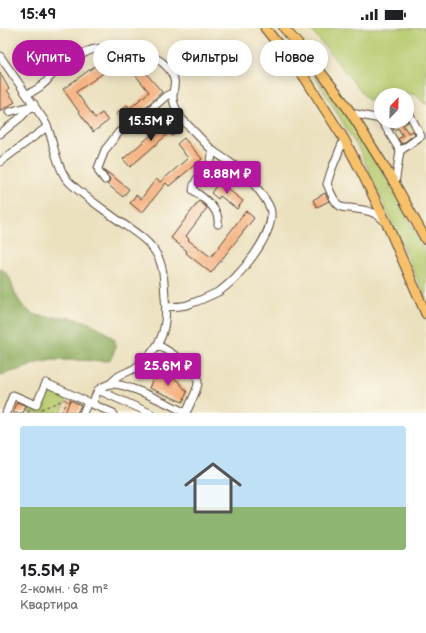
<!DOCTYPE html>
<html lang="ru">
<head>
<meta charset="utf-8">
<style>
  :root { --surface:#fff; --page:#f2f2f2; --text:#202124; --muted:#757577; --line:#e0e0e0; --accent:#b5179e }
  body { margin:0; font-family:"Balsamiq Sans",sans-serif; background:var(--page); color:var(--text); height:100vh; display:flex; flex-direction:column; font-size:15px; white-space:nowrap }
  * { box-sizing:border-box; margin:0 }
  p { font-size:13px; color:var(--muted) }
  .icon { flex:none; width:22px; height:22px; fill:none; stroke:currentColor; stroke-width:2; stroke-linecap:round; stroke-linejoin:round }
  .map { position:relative; height:385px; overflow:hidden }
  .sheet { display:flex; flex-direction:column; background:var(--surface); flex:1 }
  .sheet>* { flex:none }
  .top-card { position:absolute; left:12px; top:12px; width:402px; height:36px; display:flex; gap:8px }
  .needle { width:26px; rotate:23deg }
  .controls { position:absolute; left:374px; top:60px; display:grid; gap:8px }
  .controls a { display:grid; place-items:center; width:40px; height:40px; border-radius:50%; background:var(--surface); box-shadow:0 2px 10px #0003; font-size:20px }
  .price { position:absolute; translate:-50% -34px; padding:0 9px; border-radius:4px; background:var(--accent); color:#fff; font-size:13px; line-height:26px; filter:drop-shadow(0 1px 2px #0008) }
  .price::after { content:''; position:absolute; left:50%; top:24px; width:12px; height:9px; margin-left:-6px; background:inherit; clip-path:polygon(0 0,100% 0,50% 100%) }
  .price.current { background:#222; color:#fff }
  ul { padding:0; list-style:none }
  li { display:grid; align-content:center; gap:8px; height:212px; padding:0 20px }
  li+li { border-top:1px solid var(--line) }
  li span { display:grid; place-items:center; height:124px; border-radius:4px; color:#555 }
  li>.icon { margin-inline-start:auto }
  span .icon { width:72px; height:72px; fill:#fffc; stroke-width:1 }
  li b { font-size:17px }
  .pill { padding:0 14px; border-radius:18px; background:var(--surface); box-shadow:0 2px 10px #0003; font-size:14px; line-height:36px }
  .pill.current { background:var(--accent); color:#fff }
  .status { display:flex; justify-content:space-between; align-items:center; height:28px; padding:0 20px; background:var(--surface); direction:ltr }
  .status svg { height:11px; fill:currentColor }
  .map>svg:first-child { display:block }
</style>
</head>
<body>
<div class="status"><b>15:49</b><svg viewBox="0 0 49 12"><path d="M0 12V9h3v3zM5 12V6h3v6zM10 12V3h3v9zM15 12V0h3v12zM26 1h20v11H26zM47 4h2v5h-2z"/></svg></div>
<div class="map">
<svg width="426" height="385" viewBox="0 0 426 385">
  <rect width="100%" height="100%" fill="#fbf7ec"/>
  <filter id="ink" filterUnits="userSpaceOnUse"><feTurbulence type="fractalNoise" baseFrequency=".025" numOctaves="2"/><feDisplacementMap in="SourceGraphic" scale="8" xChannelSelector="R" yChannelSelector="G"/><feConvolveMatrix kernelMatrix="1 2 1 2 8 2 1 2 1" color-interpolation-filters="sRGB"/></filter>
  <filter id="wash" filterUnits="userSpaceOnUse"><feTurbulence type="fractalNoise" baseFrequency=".012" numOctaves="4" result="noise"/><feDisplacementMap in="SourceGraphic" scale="16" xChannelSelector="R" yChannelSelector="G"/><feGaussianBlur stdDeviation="0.9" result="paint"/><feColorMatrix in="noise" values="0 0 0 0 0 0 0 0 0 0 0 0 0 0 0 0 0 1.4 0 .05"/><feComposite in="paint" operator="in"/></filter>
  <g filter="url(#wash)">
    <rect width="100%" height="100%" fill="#ece1bf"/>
    <!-- green -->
    <path fill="#b6ca6e" stroke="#787a46" d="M 310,0 L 426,0 L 426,77 L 415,66 L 406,67 L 381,67 L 381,70 L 368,72 Z
      M 312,44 L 340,78 L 366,114 L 398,171 L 426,226 L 426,271 L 360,123 Z
      M 47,361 L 68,369 L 61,385 L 28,385 L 31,378 L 39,382 Z"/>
    <!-- forest -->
    <path fill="#90ae61" stroke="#666c40" d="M 0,240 C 2,242 6,244 7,246 C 10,249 11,254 12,257 C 16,269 22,280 34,286 C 43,290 52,289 62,289 C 83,290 100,298 115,312 C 116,320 114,326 109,333 L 71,332 L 52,332 L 37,335 L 25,340 L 0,347 Z"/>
    <g id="blocks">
      <!-- building -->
      <path fill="#f5b07f" d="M 106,30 L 112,39 L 76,64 L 95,90 L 102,85 L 108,93 L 93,104 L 63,61 Z
        M 134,31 L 162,64 L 137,87 L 134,84 L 122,94 L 116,86 L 127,77 L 130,80 L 149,64 L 133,44 L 130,47 L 123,39 Z
        M 0,45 L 9,61 L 7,62 L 15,74 L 0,83 Z
        M 170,91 L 179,102 L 172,108 L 169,105 L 130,139 L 123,131 Z
        M 392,93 L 408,93 L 408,94 L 403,97 L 408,105 L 413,103 L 415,106 L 402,116 L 398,111 L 403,108 L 398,100 L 394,102 L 390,94 Z
        M 184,110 L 202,131 L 169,158 L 166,155 L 142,185 L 130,175 L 136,167 L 141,171 L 156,151 L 160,154 L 188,130 L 177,116 Z
        M 103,141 L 129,161 L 123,169 L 107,156 L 109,154 L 110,151 Z
        M 219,154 L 243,173 L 237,181 L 220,168 L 218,171 L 211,165 Z
        M 325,165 L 329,173 L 317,179 L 313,172 Z
        M 199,173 L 207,180 L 186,208 L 189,211 L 188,212 L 211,229 L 246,183 L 254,190 L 211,245 L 186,225 L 187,223 L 171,210 Z
        M 156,343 L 178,353 L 187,364 L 183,374 L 149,360 Z
        M 70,372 L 81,377 L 77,385 L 65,385 Z
        M 17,374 L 26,378 L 23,385 L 13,385 Z"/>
    </g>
  </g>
  <g filter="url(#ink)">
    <use href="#blocks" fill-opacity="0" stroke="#564536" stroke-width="1"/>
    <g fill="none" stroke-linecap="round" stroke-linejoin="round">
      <!-- minor casing -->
      <g stroke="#564536" stroke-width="9">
        <path id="minor" d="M 0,28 L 44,92 C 46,96 48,99 49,103 C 54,118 56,135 65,149 C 69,155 77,161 83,166 C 94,175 107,184 119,193 C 133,203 149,212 157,227 C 164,239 164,255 165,269 C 168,301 162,320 135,340 C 130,343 124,345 119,348 C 116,350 113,353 110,356
          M 27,66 C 32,64 36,62 40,59 C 44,56 48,52 51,48 C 62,40 82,23 95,21 C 105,19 121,22 131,24 C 147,25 162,30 171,44 C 178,56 172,59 173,70 C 173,77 178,84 181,90 L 212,122 C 212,127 212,131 210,135 C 205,145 194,149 193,162 C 203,170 220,180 218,196
          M 9,84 L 30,78
          M 351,85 L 380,91 L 381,92
          M 382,93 L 400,123 L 395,156
          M 0,106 L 21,89 L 34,76
          M 344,111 L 331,143 L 327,156 C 330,162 334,175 340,178 C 342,180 346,180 349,180 C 362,182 375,182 384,193
          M 400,123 L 421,108 L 408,83 L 407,83
          M 0,134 L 47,99
          M 105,152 L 99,144 L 98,140 L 105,122 L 119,104 L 135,95 L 166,68 L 174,64
          M 166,279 C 172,278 180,279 187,277 C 196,274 210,268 218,264 C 237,253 278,203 270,180 C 265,168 247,147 237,140 C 229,133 220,128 212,122
          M 158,317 C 170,324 198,340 198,355 C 198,361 189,378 186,385
          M 98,362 C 102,359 106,356 111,356 C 127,355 171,377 186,385
          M 92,376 L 113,385
          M 6,385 L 13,367 L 36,377 L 46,355 L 88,374
          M 83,385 L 88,374 L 92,376 L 98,362 L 150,385"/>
      </g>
      <!-- major casing -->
      <g stroke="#564536" stroke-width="11">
        <path id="major" d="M 265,0 L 305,50 L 344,111 L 364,149 L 387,196 L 426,286
          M 284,0 L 304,23 L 337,65 L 351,85 L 395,156 L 426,212"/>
      </g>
      <!-- path -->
      <path stroke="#564536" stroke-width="1" stroke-dasharray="3 3" stroke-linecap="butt" d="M 41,381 L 66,371
        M 28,385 L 30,381
        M 61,385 L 67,372"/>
      <!-- minor -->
      <use href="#minor" stroke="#fff" stroke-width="7"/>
      <!-- major -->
      <use href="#major" stroke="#f6c16b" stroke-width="9"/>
    </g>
  </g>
</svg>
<div class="controls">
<a><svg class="needle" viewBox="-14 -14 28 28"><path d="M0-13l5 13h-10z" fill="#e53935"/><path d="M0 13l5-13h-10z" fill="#757577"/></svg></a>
</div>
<b class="price current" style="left:151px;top:114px">15.5M ₽</b>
<b class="price" style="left:227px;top:167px">8.88M ₽</b>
<b class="price" style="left:168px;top:359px">25.6M ₽</b>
<div class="top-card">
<a class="pill current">Купить</a>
<a class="pill">Снять</a>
<a class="pill">Фильтры</a>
<a class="pill">Новое</a>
</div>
</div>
<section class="sheet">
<ul>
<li><span style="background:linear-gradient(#bfe0f5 65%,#8fb573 0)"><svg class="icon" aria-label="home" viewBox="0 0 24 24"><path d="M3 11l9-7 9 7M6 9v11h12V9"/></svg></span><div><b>15.5M ₽</b><p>2-комн. · 68 m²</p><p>Квартира</p></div></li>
</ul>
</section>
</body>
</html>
